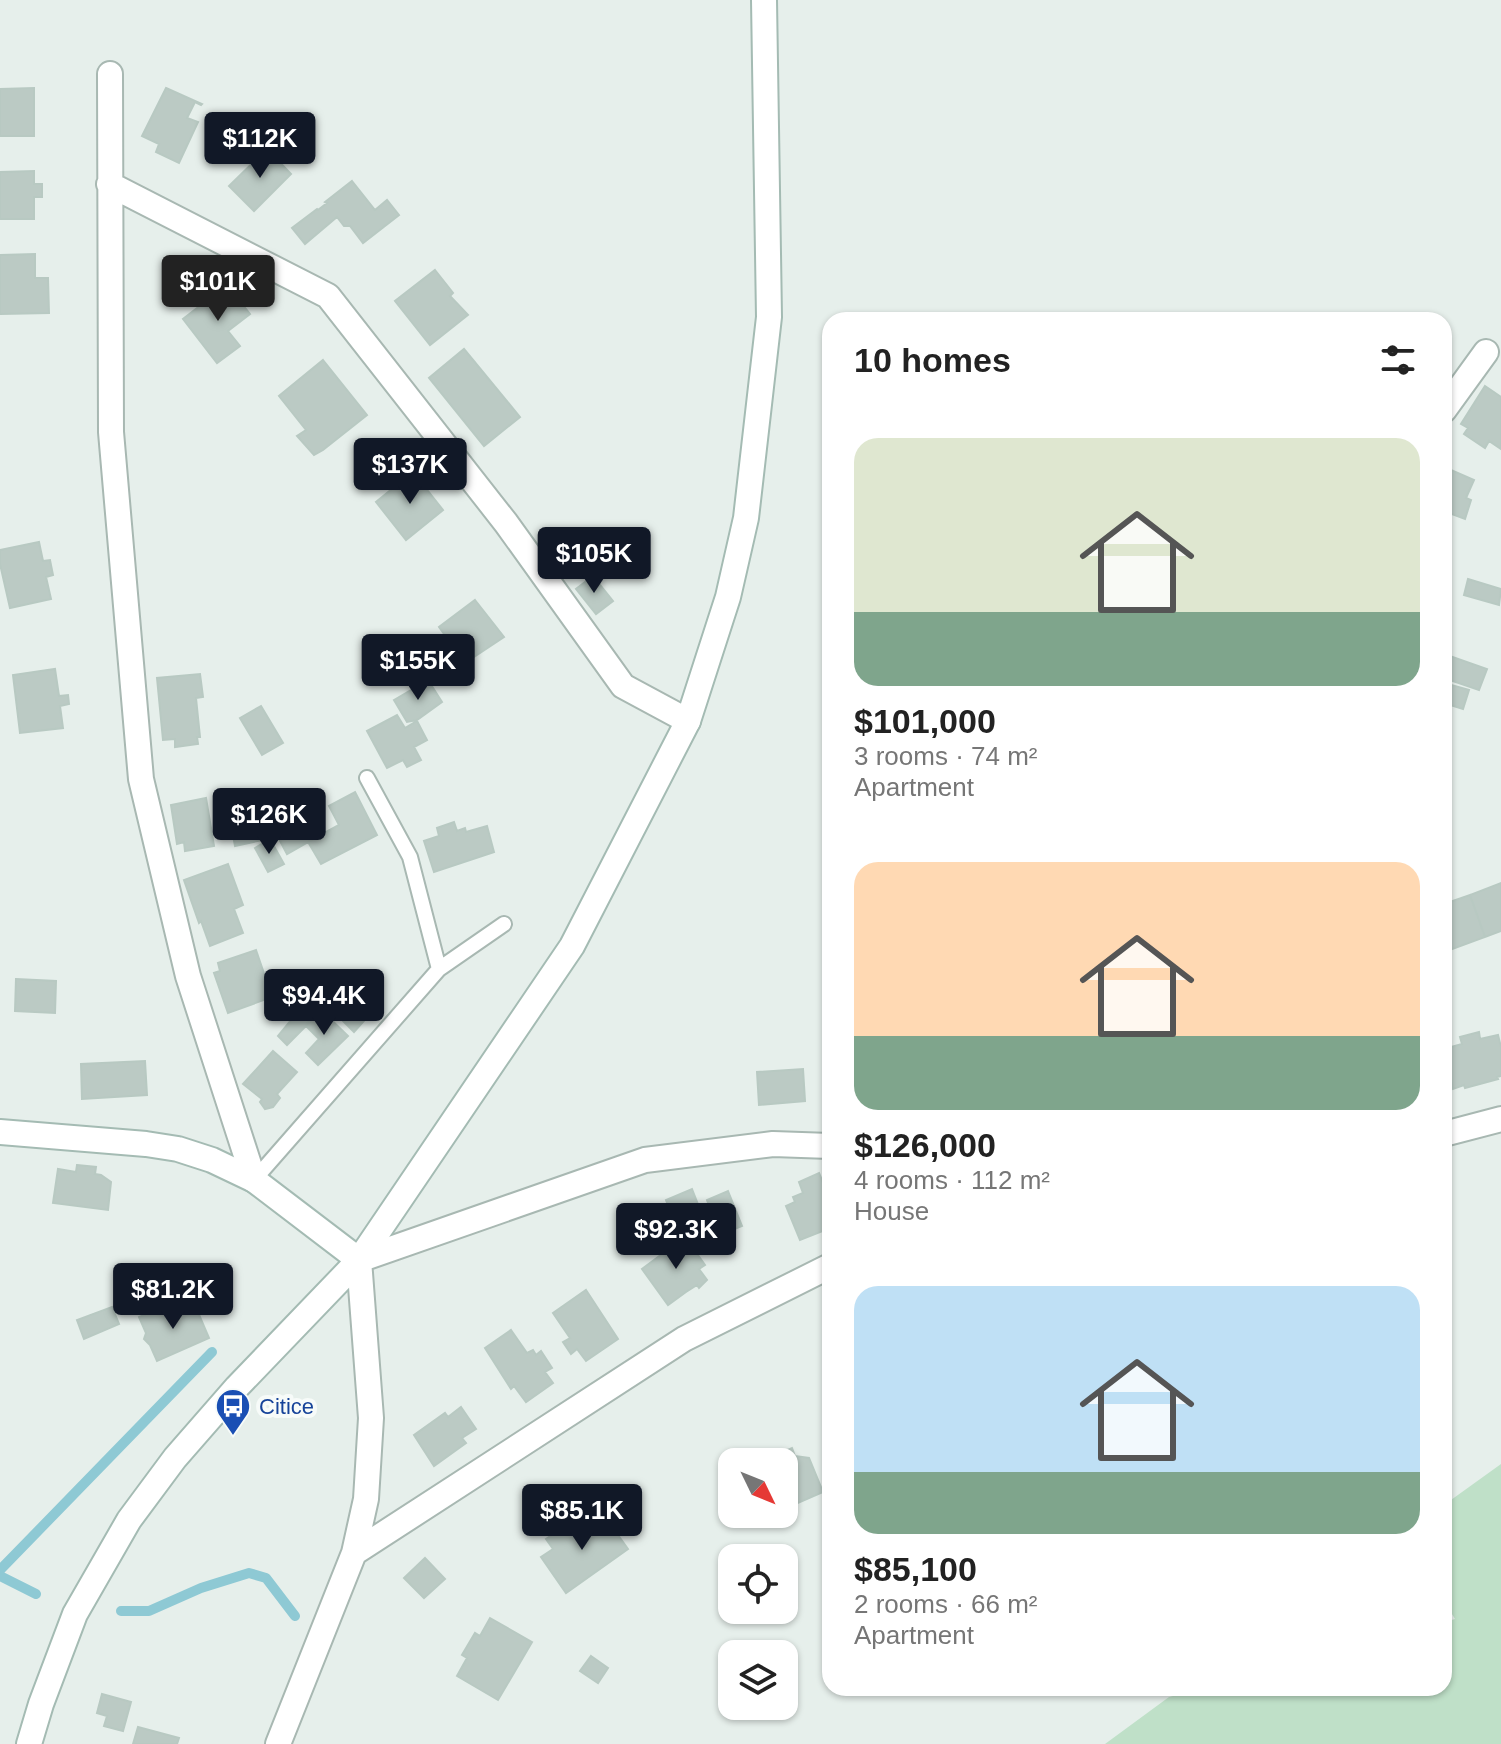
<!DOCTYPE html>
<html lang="en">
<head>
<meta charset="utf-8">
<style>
  :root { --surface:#fff; --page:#f2f2f2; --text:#222; --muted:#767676; --accent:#111827 }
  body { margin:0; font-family:Arial,sans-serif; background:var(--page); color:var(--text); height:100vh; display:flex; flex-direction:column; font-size:30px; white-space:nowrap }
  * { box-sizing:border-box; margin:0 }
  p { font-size:26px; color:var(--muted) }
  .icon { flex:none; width:44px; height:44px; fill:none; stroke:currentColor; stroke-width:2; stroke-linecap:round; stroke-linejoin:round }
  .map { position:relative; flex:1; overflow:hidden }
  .panel { position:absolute; left:822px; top:312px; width:630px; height:1384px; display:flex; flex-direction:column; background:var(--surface); border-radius:24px; box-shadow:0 2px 6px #0004 }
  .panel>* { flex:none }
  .needle { width:52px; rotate:133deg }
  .controls { position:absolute; left:718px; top:1448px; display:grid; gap:16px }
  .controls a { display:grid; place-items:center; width:80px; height:80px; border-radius:16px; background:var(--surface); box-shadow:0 2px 6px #0004; font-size:40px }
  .price { position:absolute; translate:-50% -68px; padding:0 18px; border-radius:8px; background:var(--accent); color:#fff; font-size:26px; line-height:52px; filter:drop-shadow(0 2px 4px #0008) }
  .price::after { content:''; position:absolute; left:50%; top:48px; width:24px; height:18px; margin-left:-12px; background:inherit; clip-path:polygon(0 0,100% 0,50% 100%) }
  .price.on { background:#222; color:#fff }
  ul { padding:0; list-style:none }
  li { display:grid; align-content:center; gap:16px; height:424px; padding:0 32px }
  li span { display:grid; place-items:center; height:248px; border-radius:24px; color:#555 }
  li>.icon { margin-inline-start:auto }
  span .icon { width:144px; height:144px; fill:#fffc; stroke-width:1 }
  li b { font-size:34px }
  h2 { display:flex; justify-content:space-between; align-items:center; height:96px; padding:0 32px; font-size:34px }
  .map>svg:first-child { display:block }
</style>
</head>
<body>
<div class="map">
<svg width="1501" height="1744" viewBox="0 0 1501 1744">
  <rect width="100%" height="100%" fill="#e6efeb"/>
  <!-- green -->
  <path fill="#bfe0c8" d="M 1501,1464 L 1501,1744 L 1105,1744 L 1169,1697 L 1204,1688 L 1444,1688 L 1444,1622 L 1455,1619 L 1444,1601 L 1444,1505 Z"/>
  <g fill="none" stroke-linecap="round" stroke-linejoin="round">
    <!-- stream -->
    <path stroke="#8ec9d4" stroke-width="10" d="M 0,1570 L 212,1352
      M 0,1576 L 36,1594
      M 121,1611 L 149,1611 L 201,1588 L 249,1573 L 266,1578 L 295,1616"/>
  </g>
  <!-- building -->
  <path fill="#bbcac4" stroke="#b8c9c2" stroke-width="2" d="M 34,88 L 34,136 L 0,136 L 0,89 Z
    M 166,88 L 202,104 L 201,105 L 195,102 L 187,118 L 198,122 L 179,163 L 156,152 L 159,144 L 142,136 Z
    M 267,149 L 291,174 L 254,211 L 229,186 Z
    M 34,171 L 34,184 L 42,184 L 42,197 L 34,197 L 34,219 L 0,219 L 0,172 Z
    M 352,181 L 375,210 L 387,200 L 399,215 L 363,243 L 350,226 L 344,226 L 337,217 L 305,244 L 292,228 L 317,209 L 318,210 L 327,203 L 325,202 Z
    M 35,254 L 35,278 L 48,278 L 49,313 L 0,314 L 0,255 Z
    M 435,270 L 453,293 L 450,296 L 468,315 L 430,345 L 395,301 Z
    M 227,285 L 250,314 L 228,331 L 240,346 L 217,363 L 183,319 Z
    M 464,349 L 520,417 L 484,446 L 429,378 Z
    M 323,360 L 367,415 L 323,450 L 314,455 L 297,436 L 306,430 L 279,396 Z
    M 1485,386 L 1501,397 L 1501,449 L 1489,441 L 1485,448 L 1464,434 L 1468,428 L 1461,424 Z
    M 1444,467 L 1474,480 L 1466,498 L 1471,500 L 1465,519 L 1444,511 Z
    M 413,472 L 443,510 L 406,540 L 376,502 Z
    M 39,542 L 43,561 L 50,560 L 53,575 L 46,577 L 51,599 L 10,608 L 0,564 L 0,550 Z
    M 593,576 L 613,601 L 596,614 L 576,589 Z
    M 1468,579 L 1501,589 L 1499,605 L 1464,595 Z
    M 475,600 L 504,637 L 465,663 L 439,627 Z
    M 1444,654 L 1487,669 L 1479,690 L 1444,678 Z
    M 55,669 L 59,696 L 68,695 L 69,704 L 60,706 L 63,728 L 20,733 L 13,675 Z
    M 200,674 L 203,697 L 196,698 L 200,737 L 197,737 L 198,744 L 175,747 L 175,739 L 163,740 L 157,678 Z
    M 428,680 L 442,702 L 417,720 L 407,722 L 394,700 Z
    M 1444,683 L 1469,690 L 1463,709 L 1444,703 Z
    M 261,706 L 283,743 L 262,755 L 240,718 Z
    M 397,715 L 405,728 L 417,721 L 427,740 L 414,747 L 421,760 L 407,767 L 403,760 L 387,768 L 367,731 Z
    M 355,792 L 377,835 L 321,864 L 308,842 L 339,825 L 329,806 Z
    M 206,798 L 214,846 L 185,851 L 184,842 L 177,844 L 171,805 Z
    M 299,809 L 315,838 L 287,854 L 271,824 Z
    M 262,818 L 267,839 L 235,846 L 231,824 Z
    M 454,822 L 457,831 L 465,828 L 466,832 L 487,826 L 494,852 L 434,872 L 424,841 L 439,836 L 437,828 Z
    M 270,839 L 284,864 L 268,872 L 255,848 Z
    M 228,864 L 243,905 L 234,909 L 243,933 L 210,946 L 201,921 L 199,923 L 184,880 Z
    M 1501,883 L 1501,931 L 1485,937 L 1470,895 Z
    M 1470,895 L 1485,937 L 1444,952 L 1444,904 Z
    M 256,950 L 272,997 L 228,1013 L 214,973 L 220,971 L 218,963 Z
    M 16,979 L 56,981 L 55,1013 L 15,1011 Z
    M 360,1003 L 371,1013 L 354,1032 L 343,1021 Z
    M 301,1008 L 311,1016 L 306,1026 L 287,1045 L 278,1036 Z
    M 321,1010 L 348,1036 L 318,1065 L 306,1053 L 319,1039 L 306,1026 Z
    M 1479,1032 L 1480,1039 L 1498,1035 L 1501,1047 L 1501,1076 L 1497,1077 L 1498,1079 L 1465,1088 L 1464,1085 L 1453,1089 L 1444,1049 L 1462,1044 L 1460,1037 Z
    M 273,1051 L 297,1072 L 277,1094 L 280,1098 L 273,1107 L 265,1109 L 260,1102 L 262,1099 L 243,1084 Z
    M 145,1061 L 147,1095 L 82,1099 L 81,1064 Z
    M 803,1069 L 805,1101 L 759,1105 L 757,1072 Z
    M 77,1165 L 96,1167 L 95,1174 L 101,1175 L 111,1182 L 108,1210 L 53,1203 L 58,1169 L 76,1172 Z
    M 819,1173 L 830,1200 L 830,1228 L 800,1240 L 786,1206 L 795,1202 L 793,1197 L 803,1193 L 799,1182 Z
    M 692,1189 L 699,1207 L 673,1218 L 666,1200 Z
    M 728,1191 L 742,1226 L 720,1235 L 707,1200 Z
    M 685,1237 L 705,1265 L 699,1269 L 707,1280 L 699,1288 L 697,1285 L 686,1292 L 668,1305 L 642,1269 Z
    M 586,1290 L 618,1339 L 586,1361 L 577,1349 L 571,1354 L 563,1342 L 570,1338 L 553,1313 Z
    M 194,1303 L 209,1338 L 157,1361 L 150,1345 L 144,1339 L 146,1333 L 139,1317 L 164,1307 L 167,1315 Z
    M 112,1307 L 119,1324 L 84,1339 L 77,1320 Z
    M 511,1330 L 527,1353 L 533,1350 L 536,1355 L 541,1351 L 552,1368 L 545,1372 L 553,1383 L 526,1402 L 514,1386 L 511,1389 L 485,1348 Z
    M 461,1407 L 476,1429 L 462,1438 L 466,1443 L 434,1466 L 414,1435 L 445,1413 L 448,1417 Z
    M 792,1448 L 795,1456 L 809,1458 L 823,1492 L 784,1509 L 784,1462 L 759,1462 Z
    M 602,1513 L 628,1549 L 566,1593 L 541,1557 L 553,1549 L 546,1539 L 568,1524 L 578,1538 L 584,1534 L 585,1526 Z
    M 745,1514 L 771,1514 L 749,1523 Z
    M 425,1558 L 445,1579 L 424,1598 L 404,1578 Z
    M 490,1618 L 532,1642 L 498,1700 L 457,1676 L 467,1658 L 462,1655 L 475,1633 L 480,1636 Z
    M 591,1656 L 608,1668 L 598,1683 L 580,1671 Z
    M 102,1694 L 131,1702 L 123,1731 L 104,1726 L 107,1716 L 97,1713 Z
    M 138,1727 L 179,1738 L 177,1744 L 133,1744 Z"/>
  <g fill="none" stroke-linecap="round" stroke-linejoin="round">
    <!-- lane casing -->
    <g stroke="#a8b8b2" stroke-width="18">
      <path id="lane" d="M 367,778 L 410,857 L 439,969
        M 254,1180 L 439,969 L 504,924"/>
    </g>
    <!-- street casing -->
    <g stroke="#a8b8b2" stroke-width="28">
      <path id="street" d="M 110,74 L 111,432 L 141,779 L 188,976 L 254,1180
        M 109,184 L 328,296 L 506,523 L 623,686 L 688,721
        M 1444,410 L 1486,352
        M 1444,1134 L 1501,1119
        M 354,1553 L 684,1339 L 830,1266
        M 278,1744 L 354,1553 L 366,1499 L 371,1418 L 359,1260 L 645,1160 L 773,1144 L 830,1146"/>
    </g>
    <!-- secondary casing -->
    <g stroke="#a4bbb3" stroke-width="28">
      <path id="secondary" d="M 0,1132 L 146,1144 L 178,1149 L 212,1160 L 254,1180 L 359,1260
        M 29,1744 L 41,1704 L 75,1614 L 129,1520 L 175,1458 L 237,1387 L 359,1260 L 572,946 L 688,721 L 728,597 L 746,518 L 769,317 L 764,0"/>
    </g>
    <!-- lane -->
    <use href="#lane" stroke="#fff" stroke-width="14"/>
    <!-- street -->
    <use href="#street" stroke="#fff" stroke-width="24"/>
    <!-- secondary -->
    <use href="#secondary" stroke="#fff" stroke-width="24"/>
  </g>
  <!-- icons -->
  <defs>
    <g id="bus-pin" transform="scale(1.8)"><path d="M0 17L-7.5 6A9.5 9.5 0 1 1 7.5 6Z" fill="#1a4fb4" stroke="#f7fbf9"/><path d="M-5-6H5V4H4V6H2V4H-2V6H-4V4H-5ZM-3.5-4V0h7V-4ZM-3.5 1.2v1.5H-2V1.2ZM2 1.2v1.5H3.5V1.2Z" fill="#fff"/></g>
  </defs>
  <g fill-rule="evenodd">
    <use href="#bus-pin" x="233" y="1406"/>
  </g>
  <g text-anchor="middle" stroke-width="8" stroke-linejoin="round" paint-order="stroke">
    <!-- transit labels -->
    <g font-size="22" fill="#164399" stroke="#f7fbf9" text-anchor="start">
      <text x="259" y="1414">Citice</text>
    </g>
  </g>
</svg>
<div class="controls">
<a><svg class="needle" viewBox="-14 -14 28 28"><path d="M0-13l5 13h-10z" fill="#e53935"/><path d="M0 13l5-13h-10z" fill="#767676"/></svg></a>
<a><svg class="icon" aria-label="locate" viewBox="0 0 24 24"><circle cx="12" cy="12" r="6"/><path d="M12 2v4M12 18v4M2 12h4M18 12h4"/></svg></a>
<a><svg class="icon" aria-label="layers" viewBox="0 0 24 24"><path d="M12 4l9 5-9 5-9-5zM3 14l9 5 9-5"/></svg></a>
</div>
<b class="price" style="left:260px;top:180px">$112K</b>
<b class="price on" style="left:218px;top:323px">$101K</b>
<b class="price" style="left:410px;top:506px">$137K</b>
<b class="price" style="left:594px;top:595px">$105K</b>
<b class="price" style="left:418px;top:702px">$155K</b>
<b class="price" style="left:269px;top:856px">$126K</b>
<b class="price" style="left:324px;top:1037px">$94.4K</b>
<b class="price" style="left:676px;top:1271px">$92.3K</b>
<b class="price" style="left:173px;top:1331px">$81.2K</b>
<b class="price" style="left:582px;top:1552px">$85.1K</b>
<section class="panel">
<h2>10 homes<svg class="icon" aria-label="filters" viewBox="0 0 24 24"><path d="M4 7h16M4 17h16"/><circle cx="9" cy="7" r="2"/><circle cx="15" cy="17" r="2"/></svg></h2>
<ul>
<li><span style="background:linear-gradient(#dfe7d0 70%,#7fa58c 0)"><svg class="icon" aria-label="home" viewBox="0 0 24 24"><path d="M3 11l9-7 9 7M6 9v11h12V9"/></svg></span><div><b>$101,000</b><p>3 rooms · 74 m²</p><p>Apartment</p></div></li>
<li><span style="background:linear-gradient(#ffd9b3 70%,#7fa58c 0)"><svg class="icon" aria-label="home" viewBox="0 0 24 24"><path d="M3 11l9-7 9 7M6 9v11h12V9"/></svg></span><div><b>$126,000</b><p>4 rooms · 112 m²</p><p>House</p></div></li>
<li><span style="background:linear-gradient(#bfe0f5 75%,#7fa58c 0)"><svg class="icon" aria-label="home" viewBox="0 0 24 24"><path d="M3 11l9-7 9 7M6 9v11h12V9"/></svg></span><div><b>$85,100</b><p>2 rooms · 66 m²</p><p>Apartment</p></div></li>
</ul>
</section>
</div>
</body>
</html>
